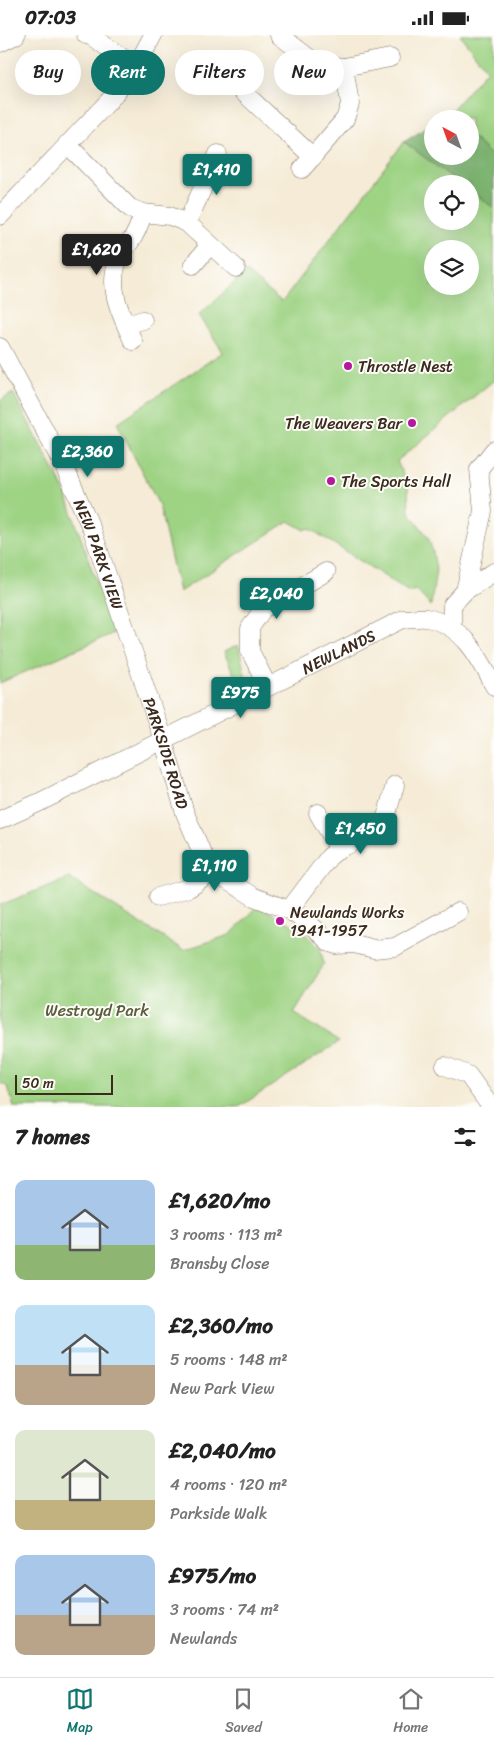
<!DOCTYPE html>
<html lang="en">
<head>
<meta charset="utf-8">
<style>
  :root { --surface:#fff; --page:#f6f6f6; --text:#222; --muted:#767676; --line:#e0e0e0; --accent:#0f766e }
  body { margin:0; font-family:Sriracha,sans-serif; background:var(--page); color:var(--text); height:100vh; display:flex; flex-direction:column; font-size:19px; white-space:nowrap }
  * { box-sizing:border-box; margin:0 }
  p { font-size:16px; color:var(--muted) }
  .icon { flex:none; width:28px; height:28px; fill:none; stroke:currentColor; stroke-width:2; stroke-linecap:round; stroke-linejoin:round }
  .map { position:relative; height:1072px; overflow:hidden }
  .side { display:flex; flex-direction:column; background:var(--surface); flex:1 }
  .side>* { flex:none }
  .hud { position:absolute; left:15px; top:15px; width:465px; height:45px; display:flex; gap:10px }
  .needle { width:32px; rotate:319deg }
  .fabs { position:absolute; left:424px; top:75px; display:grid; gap:10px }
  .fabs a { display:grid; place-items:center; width:55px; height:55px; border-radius:50%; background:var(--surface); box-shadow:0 5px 20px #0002; font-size:25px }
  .scale { position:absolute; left:15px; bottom:12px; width:98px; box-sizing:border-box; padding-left:5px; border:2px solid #3b2a1e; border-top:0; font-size:14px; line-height:18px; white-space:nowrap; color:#3b2a1e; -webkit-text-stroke:4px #fdfcf7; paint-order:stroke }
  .price { position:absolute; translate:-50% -42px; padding:0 11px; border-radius:5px; background:var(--accent); color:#fff; font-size:16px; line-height:32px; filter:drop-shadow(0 1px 2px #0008) }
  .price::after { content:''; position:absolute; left:50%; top:30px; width:15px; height:11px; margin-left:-8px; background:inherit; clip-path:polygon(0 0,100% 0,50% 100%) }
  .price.selected { background:#222; color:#fff }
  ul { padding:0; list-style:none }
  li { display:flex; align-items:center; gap:15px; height:125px; padding:0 15px }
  li span { display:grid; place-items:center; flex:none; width:140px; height:100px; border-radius:10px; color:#555 }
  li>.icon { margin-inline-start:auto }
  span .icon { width:60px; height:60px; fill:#fffc; stroke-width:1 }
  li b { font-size:21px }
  h2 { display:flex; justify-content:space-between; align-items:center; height:60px; padding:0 15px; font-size:21px }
  .tag { padding:0 18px; border-radius:22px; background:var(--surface); box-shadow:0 5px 20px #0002; font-size:18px; line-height:45px }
  .tag.selected { background:var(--accent); color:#fff }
  .status { display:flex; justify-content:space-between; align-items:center; height:35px; padding:0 25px; background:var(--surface); direction:ltr }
  .status svg { height:14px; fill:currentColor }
  .dock { display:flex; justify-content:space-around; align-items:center; height:70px; border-top:1px solid var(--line); background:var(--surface); font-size:14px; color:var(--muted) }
  .dock a { display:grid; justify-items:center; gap:2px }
  .dock .selected { color:var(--accent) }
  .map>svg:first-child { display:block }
</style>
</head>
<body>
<div class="status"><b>07:03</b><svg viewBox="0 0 49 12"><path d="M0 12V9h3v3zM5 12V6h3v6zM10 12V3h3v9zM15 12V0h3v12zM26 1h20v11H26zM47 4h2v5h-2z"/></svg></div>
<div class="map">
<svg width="494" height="1072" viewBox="0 0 494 1072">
  <rect width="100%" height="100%" fill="#fdfcf7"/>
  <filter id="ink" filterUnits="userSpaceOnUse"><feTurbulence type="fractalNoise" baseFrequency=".02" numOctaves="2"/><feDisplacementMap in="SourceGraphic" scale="10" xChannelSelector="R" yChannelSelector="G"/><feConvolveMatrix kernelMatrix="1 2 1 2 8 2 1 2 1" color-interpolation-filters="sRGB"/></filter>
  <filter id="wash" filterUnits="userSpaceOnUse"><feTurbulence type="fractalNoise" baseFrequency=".0096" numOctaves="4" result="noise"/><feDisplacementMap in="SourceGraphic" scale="20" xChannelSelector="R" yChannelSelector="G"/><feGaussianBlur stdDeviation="1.12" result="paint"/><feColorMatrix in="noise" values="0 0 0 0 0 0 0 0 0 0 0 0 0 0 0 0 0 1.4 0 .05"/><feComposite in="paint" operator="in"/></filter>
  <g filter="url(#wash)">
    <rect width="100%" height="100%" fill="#f5ebd6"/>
    <!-- green -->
    <path fill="#9ed384" stroke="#6c7e51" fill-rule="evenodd" d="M 460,0 L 494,0 L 494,123 L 470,100 L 470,84 L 452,84 L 448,79 L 487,35 Z
      M 404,107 L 461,149 L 432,149 L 432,186 L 470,186 L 470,155 L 494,173 L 494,345 L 397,426 L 408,452 L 409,477 L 428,502 L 433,517 L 436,534 L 431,571 L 416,555 L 409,557 L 309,493 L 305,495 L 289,486 L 179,557 L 159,470 L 117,388 L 223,317 L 199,280 L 246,237 L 282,267 ZM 432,214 L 470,214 L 470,251 L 432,251 Z
      M 13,358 L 64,454 L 114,598 L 0,648 L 0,366 Z
      M 238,610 L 245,639 L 244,649 L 240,653 L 224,617 Z
      M 69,843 L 183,915 L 230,900 L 258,871 L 299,893 L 320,913 L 324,929 L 294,978 L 339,1007 L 239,1072 L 14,1072 L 8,1052 L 0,1048 L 0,870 Z"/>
    <!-- forest -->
    <path fill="#7eb572" stroke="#5c7048" d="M 432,89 L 432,121 L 470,121 L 470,100 L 494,123 L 494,173 L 470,155 L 470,149 L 461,149 L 404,107 Z"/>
  </g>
  <g filter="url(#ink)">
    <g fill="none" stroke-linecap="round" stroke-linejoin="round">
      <!-- minor casing -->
      <g stroke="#7c6e5e" stroke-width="19">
        <g id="minor">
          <path d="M 86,0 L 91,1 L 136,32"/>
          <path d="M 279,0 L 317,29 L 344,32 L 390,23"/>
          <path d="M 0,8 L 16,0"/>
          <path d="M 228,43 L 313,122"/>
          <path d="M 67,109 L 130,173 L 143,178 L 170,181 L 187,188 L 236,233"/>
          <path d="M 302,134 L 345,84 L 350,69 L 344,32"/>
          <path d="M 0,181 L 108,67 L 136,32 L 153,0"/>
          <path d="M 187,188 L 218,119"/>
          <path d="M 193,230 L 210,210"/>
          <path d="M 126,290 L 143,285"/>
          <path d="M 133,306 C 121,279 106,252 119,223 C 121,218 126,213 130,207 C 136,199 140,189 143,178"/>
          <path id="s1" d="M 0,312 L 64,431 L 92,495 L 163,705 L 185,778 L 202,818 L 213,837 L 254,862 L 289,875 L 313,892 L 330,908 L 336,910 L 354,909 L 374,914 L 395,912 L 458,877"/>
          <path d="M 465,556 L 483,476 L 479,434 L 494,415"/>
          <path d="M 452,592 L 452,570 L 465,556 L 494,537"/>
          <path d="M 268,652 L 250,616 L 250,593 L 263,574 L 326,537"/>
          <path d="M 318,778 L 339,814"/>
          <path id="s2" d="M 0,785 L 40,767 L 403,584 C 410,584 419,582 426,583 C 462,589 479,621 494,651"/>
          <path d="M 158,862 L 189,853 L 213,837"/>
          <path d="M 289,875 L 329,822 L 339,814 L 375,797 L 386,782 L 395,750"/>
          <path d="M 445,1031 L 468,1040 L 491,1072"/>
        </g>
      </g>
      <!-- minor -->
      <use href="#minor" stroke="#fff" stroke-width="18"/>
    </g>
  </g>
  <!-- markers -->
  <g fill="#b5179e" stroke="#fdfcf7" stroke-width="2">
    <circle cx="348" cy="331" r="5"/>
    <circle cx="412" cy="388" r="5"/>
    <circle cx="331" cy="446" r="5"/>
    <circle cx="280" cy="886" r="5"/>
  </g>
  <g text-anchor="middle" stroke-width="4" stroke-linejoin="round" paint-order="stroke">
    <!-- poi labels -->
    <g font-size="16" fill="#3b2a1e" stroke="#fdfcf7" text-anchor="start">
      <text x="358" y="337">Throstle Nest</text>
      <text x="402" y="394" text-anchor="end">The Weavers Bar</text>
      <text x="341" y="452">The Sports Hall</text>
      <text x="290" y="883">Newlands Works<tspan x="290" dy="18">1941-1957</tspan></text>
    </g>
    <!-- street labels -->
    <g font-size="16" fill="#3b2a1e" stroke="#fdfcf7">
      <text dy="6" stroke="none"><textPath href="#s1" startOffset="230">NEW PARK VIEW</textPath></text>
      <text dy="6" stroke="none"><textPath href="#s2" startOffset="378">NEWLANDS</textPath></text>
      <text dy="6" stroke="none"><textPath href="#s1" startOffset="440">PARKSIDE ROAD</textPath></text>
    </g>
    <!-- park labels -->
    <g font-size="16" fill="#595d3d" stroke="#fdfcf7">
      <text x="97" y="981">Westroyd Park</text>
    </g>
  </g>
</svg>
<div class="fabs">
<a><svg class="needle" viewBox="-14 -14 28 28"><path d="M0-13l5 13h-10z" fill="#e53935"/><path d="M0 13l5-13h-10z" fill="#767676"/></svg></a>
<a><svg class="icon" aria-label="locate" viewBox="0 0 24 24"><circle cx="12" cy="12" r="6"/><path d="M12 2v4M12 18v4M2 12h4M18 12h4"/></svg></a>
<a><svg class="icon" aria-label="layers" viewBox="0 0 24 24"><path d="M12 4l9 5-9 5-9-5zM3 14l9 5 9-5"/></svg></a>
</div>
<div class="scale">50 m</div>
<b class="price" style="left:217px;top:161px">£1,410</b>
<b class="price selected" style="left:97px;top:241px">£1,620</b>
<b class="price" style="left:88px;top:443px">£2,360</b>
<b class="price" style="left:277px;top:585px">£2,040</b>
<b class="price" style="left:241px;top:684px">£975</b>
<b class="price" style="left:361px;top:820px">£1,450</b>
<b class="price" style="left:215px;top:857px">£1,110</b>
<div class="hud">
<a class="tag">Buy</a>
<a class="tag selected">Rent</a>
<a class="tag">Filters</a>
<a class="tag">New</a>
</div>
</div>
<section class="side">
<h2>7 homes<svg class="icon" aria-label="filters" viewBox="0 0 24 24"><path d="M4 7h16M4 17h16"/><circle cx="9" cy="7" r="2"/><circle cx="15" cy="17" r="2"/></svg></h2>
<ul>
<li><span style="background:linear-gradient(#a9c7e8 65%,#8fb573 0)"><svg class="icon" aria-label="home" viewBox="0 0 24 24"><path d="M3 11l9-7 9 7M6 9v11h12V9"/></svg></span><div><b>£1,620/mo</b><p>3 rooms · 113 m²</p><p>Bransby Close</p></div></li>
<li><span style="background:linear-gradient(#bfe0f5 60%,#b9a48a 0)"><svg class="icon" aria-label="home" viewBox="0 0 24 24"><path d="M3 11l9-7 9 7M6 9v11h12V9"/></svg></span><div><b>£2,360/mo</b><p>5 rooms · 148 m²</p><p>New Park View</p></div></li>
<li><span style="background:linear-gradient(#dfe7d0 70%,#c2b280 0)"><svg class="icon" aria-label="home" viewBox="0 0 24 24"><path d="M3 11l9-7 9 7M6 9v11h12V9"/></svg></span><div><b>£2,040/mo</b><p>4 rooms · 120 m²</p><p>Parkside Walk</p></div></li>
<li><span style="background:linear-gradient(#a9c7e8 60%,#b9a48a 0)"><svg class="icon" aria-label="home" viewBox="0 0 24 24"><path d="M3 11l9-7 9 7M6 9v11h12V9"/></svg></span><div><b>£975/mo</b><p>3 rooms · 74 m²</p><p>Newlands</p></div></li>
</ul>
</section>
<nav class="dock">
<a class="selected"><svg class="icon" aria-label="map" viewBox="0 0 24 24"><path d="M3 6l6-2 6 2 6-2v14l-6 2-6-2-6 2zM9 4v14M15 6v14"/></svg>Map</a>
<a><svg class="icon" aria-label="saved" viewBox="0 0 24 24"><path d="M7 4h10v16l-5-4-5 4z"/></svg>Saved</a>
<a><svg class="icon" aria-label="home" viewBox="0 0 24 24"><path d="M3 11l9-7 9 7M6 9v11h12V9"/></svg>Home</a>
</nav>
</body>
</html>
